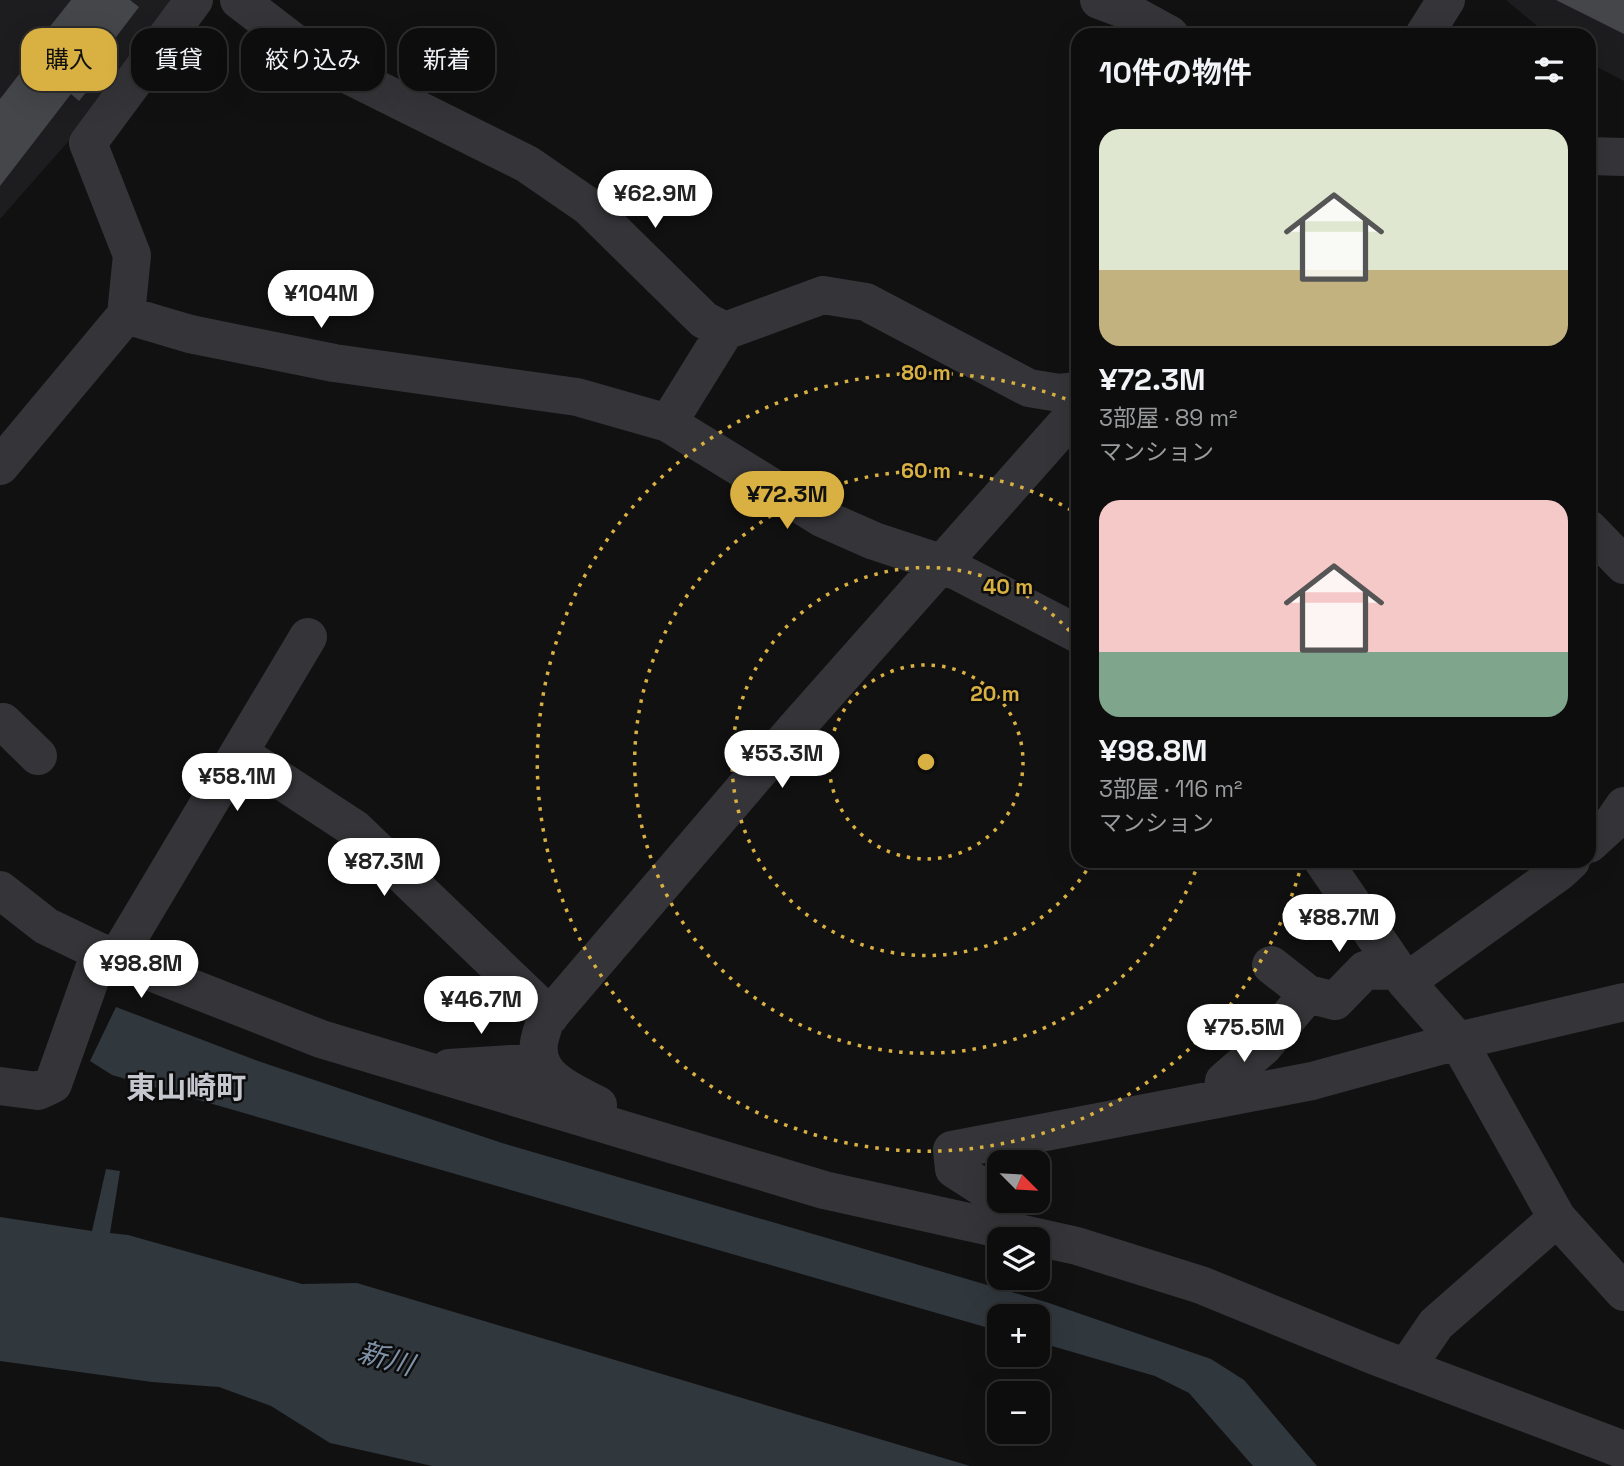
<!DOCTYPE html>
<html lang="ja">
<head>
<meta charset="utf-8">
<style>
  :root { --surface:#0d0d0e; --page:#1b1b1c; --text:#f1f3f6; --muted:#9a9c9e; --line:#2d2d2e; --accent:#d9b042 }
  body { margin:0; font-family:"Space Grotesk","Noto Sans JP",sans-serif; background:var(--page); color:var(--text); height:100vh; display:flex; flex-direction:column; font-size:26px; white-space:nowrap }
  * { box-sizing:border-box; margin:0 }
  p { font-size:23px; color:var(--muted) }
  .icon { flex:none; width:38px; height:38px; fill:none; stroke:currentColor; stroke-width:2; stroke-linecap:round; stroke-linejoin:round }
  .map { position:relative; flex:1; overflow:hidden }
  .details { position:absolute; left:1071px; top:28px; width:525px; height:840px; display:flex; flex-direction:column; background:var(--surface); border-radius:21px; box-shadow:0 7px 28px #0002,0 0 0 2px var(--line) }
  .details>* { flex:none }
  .banner { position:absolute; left:21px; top:28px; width:665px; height:63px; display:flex; gap:14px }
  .needle { width:46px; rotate:114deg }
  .controls { position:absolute; left:987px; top:1150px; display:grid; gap:14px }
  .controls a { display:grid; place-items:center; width:63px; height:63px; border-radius:14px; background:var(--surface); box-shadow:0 7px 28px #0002,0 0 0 2px var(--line); font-size:35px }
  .price { position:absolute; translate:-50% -60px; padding:0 16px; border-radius:24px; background:#fff; color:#222; font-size:23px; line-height:46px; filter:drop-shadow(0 2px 4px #0008) }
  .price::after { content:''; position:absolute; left:50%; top:42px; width:21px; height:16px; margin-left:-10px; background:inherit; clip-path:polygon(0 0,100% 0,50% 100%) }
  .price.selected { background:var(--accent); color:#111 }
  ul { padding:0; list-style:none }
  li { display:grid; align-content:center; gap:14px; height:371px; padding:0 28px }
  li span { display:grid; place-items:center; height:217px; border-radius:21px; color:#555 }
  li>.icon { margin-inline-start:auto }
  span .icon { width:126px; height:126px; fill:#fffc; stroke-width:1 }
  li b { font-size:30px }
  h2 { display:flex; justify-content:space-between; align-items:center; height:84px; padding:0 28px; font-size:30px }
  .chip { padding:0 24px; border-radius:21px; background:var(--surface); box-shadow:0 7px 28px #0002,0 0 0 2px var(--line); font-size:24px; line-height:63px }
  .chip.selected { background:var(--accent); color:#111 }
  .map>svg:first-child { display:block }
</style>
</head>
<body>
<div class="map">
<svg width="1624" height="1466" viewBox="0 0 1624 1466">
  <rect width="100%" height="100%" fill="#111112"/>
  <!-- built -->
  <path fill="#1d1d1f" d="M 0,0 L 176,0 L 73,136 L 0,219 Z
    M 1506,0 L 1624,0 L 1624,81 L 1589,63 L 1589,35 L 1548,35 Z"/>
  <!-- water -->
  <path fill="#30373d" d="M 116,1007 L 258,1061 L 502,1143 L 1049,1303 L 1211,1359 L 1244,1380 L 1317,1466 L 1253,1466 L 1189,1393 L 1155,1376 L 1038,1342 L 1038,1316 L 999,1316 L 999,1331 L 112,1075 L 90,1061 Z
    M 106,1169 L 120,1171 L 110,1233 L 128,1235 L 302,1284 L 357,1283 L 970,1466 L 432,1466 L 330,1443 L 271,1406 L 219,1387 L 152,1382 L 0,1361 L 0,1217 L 92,1231 Z"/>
  <!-- building -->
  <path fill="#45464a" d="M 71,0 L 130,0 L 139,7 L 91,70 L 44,34 Z
    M 1556,0 L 1624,0 L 1624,34 Z
    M 41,46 L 92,85 L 79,101 L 71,94 L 0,186 L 0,99 Z"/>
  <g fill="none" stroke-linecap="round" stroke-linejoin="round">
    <!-- minor -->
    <path stroke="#353539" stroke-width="38" d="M 239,0 L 316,59 L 527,164 L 588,206 L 704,320 L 725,331 L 823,295 L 866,302 L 1029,388 L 1059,393 L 1078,391
      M 1099,0 L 1123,9 L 1170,35
      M 1424,35 L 1446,0
      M 1589,156 L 1624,157
      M 126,315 L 132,255 L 88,143 L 194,0
      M 668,423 L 822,518 L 874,541 L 941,563 L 1078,634
      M 0,466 L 126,315 L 190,334 L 334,363 L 577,397 L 668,423 L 725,331
      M 1589,529 L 1624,565
      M 0,725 L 3,722 L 38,756
      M 239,753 L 355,829 L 550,1016
      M 1589,844 L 1613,822 L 1624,806
      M 1323,861 L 1406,982
      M 0,890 L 46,926 L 100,952 L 321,1039 L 824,1190 L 1077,1246 L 1201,1285 L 1375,1356 L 1624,1450
      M 116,959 L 308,637
      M 1271,965 L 1308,994 L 1335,1001 L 1365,970 L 1398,971
      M 449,1068 L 541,1062
      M 0,1086 L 38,1091 L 53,1084 L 100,952
      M 1222,1098 L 1224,1081 L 1263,1047 L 1308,994
      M 598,1105 C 573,1092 534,1078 539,1043 C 540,1036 543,1028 545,1021 L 795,729 L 1078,410
      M 999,1198 L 954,1169 L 952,1150 L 1312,1081 L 1458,1041 L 1406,982 L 1559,872 L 1571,861
      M 1557,1218 L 1624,1292
      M 1406,1368 L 1436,1324 L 1557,1218 L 1458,1041 L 1624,1002"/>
  </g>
  <!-- distance rings -->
  <g fill="none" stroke="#d9b042" stroke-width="3.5" stroke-dasharray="3.5 7">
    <circle cx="926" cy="762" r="97"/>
    <path d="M1092 862A194 194 0 1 1 1078 641"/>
    <path d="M1199 862A291 291 0 1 1 1076 513"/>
    <path d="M1302 863A389 389 0 1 1 1078 404"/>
  </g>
  <g text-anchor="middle" stroke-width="5" stroke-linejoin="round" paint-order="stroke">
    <!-- water labels -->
    <g font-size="28" font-style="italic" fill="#7f92a8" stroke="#0c0c0d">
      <text transform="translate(386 1358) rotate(16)" y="10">新川</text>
    </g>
    <!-- quarter labels -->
    <g font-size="30" font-weight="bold" fill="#c5c6ce" stroke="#0c0c0d">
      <text x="186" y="1098">東山崎町</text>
    </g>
  </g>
  <circle cx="926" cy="762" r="10" fill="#d9b042" stroke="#0c0c0d" stroke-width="3.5"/>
  <g font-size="21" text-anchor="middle" font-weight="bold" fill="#d9b042" stroke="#0c0c0d" stroke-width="5" stroke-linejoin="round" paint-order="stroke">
    <text x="926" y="380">80 m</text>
    <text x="926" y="478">60 m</text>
    <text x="1008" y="594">40 m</text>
    <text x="995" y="701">20 m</text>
  </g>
</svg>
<div class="controls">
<a><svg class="needle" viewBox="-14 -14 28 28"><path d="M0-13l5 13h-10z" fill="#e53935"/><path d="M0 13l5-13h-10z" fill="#9a9c9e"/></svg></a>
<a><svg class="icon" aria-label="layers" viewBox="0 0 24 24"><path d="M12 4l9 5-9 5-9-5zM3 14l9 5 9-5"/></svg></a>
<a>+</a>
<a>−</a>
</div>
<b class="price" style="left:655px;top:230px">¥62.9M</b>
<b class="price" style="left:321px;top:330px">¥104M</b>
<b class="price selected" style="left:787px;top:531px">¥72.3M</b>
<b class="price" style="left:782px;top:790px">¥53.3M</b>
<b class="price" style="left:237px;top:813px">¥58.1M</b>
<b class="price" style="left:384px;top:898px">¥87.3M</b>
<b class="price" style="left:1339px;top:954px">¥88.7M</b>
<b class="price" style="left:141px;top:1000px">¥98.8M</b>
<b class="price" style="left:481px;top:1036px">¥46.7M</b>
<b class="price" style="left:1244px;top:1064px">¥75.5M</b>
<div class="banner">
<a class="chip selected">購入</a>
<a class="chip">賃貸</a>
<a class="chip">絞り込み</a>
<a class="chip">新着</a>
</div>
<section class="details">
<h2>10件の物件<svg class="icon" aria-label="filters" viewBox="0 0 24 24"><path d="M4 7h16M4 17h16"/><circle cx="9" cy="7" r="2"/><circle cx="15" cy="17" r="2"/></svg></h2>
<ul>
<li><span style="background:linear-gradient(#dfe7d0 65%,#c2b280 0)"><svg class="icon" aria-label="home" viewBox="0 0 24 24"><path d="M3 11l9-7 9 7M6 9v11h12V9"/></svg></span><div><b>¥72.3M</b><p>3部屋 · 89 m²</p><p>マンション</p></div></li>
<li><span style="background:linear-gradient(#f6c9c9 70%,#7fa58c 0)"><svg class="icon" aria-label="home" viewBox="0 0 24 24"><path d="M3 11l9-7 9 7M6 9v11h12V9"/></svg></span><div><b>¥98.8M</b><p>3部屋 · 116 m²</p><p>マンション</p></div></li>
</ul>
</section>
</div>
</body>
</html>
